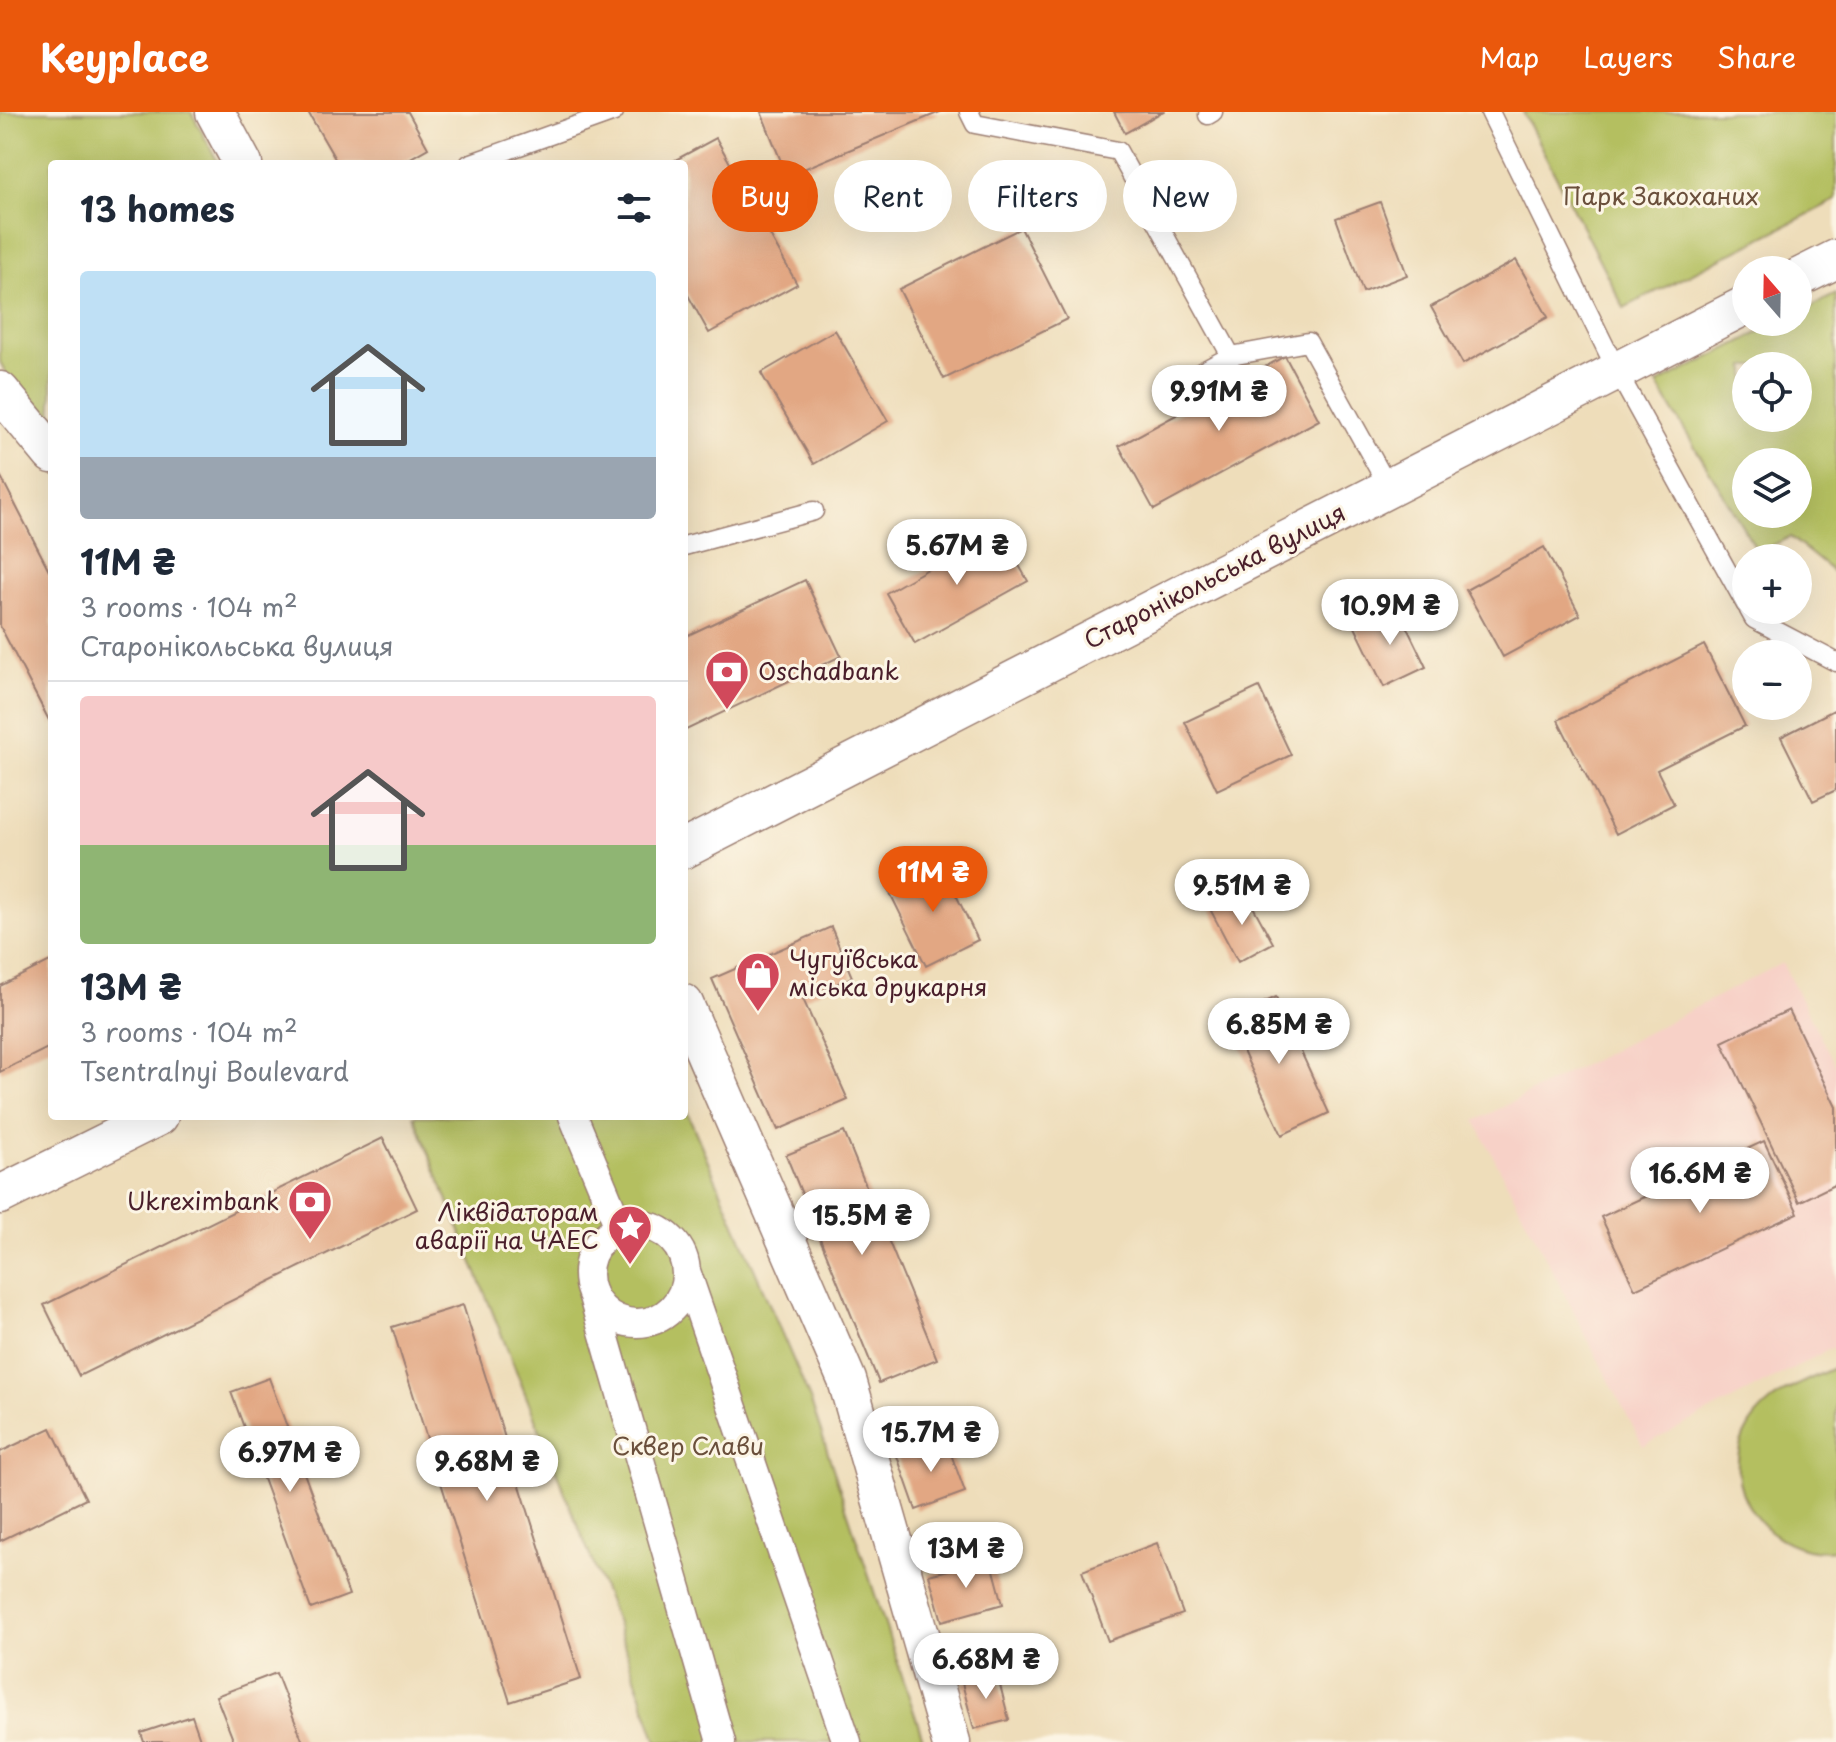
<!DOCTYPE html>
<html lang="en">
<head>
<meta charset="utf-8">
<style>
  :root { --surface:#fff; --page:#f6f6f7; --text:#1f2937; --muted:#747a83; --line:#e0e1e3; --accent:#ea580c }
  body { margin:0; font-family:"Playpen Sans",sans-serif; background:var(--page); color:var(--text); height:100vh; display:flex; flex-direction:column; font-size:30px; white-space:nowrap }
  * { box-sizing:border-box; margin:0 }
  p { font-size:26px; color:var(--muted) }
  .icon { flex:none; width:44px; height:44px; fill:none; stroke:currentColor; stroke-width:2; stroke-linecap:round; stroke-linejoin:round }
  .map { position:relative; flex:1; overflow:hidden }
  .sheet { position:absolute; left:48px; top:48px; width:640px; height:960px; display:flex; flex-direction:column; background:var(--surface); border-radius:8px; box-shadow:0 8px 32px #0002 }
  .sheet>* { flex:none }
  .top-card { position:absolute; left:712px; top:48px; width:760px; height:72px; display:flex; gap:16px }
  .needle { width:52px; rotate:340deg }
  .controls { position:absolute; left:1732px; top:144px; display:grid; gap:16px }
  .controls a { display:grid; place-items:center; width:80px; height:80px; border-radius:50%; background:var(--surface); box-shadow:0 8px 32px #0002; font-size:40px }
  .price { position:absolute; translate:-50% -68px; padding:0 18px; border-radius:28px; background:#fff; color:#222; font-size:26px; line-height:52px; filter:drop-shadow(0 2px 4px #0008) }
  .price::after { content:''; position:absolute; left:50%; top:48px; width:24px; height:18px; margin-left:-12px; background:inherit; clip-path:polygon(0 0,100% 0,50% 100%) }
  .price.active { background:var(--accent); color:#fff }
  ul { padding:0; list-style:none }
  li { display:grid; align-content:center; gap:16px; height:424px; padding:0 32px }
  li+li { border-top:2px solid var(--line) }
  li span { display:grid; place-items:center; height:248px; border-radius:8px; color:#555 }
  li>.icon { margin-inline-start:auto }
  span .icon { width:144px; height:144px; fill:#fffc; stroke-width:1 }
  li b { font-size:34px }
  h2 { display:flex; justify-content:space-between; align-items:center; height:96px; padding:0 32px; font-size:34px }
  .pill { padding:0 28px; border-radius:36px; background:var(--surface); box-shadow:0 8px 32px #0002; font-size:28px; line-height:72px }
  .pill.active { background:var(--accent); color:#fff }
  header { display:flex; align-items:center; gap:48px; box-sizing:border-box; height:112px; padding:0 40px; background:var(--accent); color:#fff }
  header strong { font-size:38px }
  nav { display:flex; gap:44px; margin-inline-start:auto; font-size:28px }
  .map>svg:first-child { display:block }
</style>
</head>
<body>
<header>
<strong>Keyplace</strong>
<nav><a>Map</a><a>Layers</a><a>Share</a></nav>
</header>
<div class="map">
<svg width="1836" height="1630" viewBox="0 0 1836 1630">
  <rect width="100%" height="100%" fill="#fcf5e5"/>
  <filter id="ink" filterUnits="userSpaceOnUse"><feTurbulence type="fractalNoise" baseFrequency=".0125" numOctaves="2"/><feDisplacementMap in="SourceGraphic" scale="16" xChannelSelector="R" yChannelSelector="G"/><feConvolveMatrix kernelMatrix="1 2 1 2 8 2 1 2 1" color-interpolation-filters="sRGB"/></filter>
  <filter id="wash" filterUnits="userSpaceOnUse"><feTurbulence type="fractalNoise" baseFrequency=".006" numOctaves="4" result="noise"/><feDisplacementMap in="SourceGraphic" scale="32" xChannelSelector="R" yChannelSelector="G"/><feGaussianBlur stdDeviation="1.8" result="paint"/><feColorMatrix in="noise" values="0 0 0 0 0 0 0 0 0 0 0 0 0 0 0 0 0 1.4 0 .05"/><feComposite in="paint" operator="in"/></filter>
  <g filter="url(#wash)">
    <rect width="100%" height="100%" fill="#eeddba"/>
    <!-- built -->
    <path fill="#f7d1c7" d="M 1782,851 L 1836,954 L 1836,1234 L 1643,1334 L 1475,1009 Z"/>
    <!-- green -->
    <path fill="#b4bf61" stroke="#7f6f46" stroke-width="2" fill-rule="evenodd" d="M 0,0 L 191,0 L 219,52 L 52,52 L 52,310 L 36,318 L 0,250 Z
      M 1523,0 L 1836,0 L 1836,88 L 1624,196 Z
      M 1836,182 L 1836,462 L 1790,425 L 1758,440 L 1657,272 L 1780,210 L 1798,210 L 1798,201 ZM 1746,254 L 1798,254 L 1798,306 L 1746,306 ZM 1746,350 L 1798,350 L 1798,402 L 1746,402 Z
      M 684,993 L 810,1287 L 924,1630 L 657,1630 L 615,1506 L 414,1004 L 684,1004 Z
      M 1836,1255 L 1836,1438 C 1768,1447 1712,1373 1750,1312 C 1770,1281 1805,1270 1836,1255 Z"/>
    <g id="blocks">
      <!-- building -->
      <path fill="#e2a783" d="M 308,0 L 408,0 L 428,36 L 400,52 L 338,52 Z
        M 761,0 L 940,0 L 787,64 Z
        M 1114,0 L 1162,0 L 1125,21 Z
        M 716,26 L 797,172 L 709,221 L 684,176 L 684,52 L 668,52 Z
        M 1380,90 L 1407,163 L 1363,180 L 1336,106 Z
        M 1021,116 L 1067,207 L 944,267 L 899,177 Z
        M 1516,148 L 1548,205 L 1463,252 L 1431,195 Z
        M 835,218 L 888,309 L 814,352 L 761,261 Z
        M 1285,244 L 1319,308 L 1154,398 L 1119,334 Z
        M 0,363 L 52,464 L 52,614 L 0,514 Z
        M 998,417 L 1028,469 L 915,532 L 886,481 Z
        M 1544,435 L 1580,503 L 1503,545 L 1466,478 Z
        M 805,468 L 841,544 L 684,619 L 684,525 Z
        M 1397,495 L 1426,555 L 1384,575 L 1355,515 Z
        M 1704,533 L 1745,614 L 1657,658 L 1674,692 L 1616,722 L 1558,608 Z
        M 1259,575 L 1291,643 L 1217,678 L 1185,610 Z
        M 1836,597 L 1836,678 L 1813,689 L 1781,625 Z
        M 940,750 L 978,828 L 926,854 L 887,775 Z
        M 1245,780 L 1273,831 L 1238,850 L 1211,799 Z
        M 831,815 L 852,865 L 803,887 L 848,988 L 778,1018 L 712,867 Z
        M 52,848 L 52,934 L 0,960 L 0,874 Z
        M 1276,885 L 1329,1001 L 1282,1023 L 1228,907 Z
        M 1789,898 L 1836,995 L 1836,1072 L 1799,1090 L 1722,930 Z
        M 844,1020 L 937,1247 L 879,1271 L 786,1043 Z
        M 383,1026 L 417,1097 L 79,1264 L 44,1193 Z
        M 1764,1029 L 1798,1101 L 1635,1177 L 1601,1105 Z
        M 463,1193 L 581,1567 L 510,1590 L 392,1215 Z
        M 269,1266 L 349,1483 L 311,1497 L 231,1280 Z
        M 51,1316 L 86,1387 L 0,1429 L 0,1340 Z
        M 945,1326 L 965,1380 L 916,1398 L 897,1344 Z
        M 1157,1431 L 1183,1502 L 1108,1529 L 1082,1459 Z
        M 991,1447 L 1003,1492 L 942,1509 L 929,1463 Z
        M 276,1561 L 303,1630 L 234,1630 L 216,1584 Z
        M 997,1561 L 1009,1608 L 974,1617 L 962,1571 Z
        M 192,1604 L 201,1630 L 144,1630 L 141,1621 Z"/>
    </g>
  </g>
  <g filter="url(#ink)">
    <use href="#blocks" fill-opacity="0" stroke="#9c7e72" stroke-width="2"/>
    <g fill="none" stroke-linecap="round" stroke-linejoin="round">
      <!-- service casing -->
      <g stroke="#9c7e72" stroke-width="21">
        <path id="service" d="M 969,0 L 975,12 L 1118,39 L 1231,244
          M 1490,0 L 1617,259 L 1746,493
          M 1208,3 L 1213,0
          M 469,52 L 614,0
          M 1168,278 L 1231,244 L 1308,230 L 1389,376
          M 684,434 L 814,399
          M 1749,498 L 1754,507 L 1836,550"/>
      </g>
      <!-- pedestrian casing -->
      <g stroke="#9c7e72" stroke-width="31">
        <path id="pedestrian" d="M 573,1004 L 620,1117
          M588 1162a49 49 0 1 1 98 0a49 49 0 1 1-98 0Z
          M 686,1159 L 847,1630
          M 592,1181 L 721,1630"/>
      </g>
      <!-- minor casing -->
      <g stroke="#9c7e72" stroke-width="41">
        <path id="minor" d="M 215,0 L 243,52
          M 1798,166 L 1836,147
          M 0,279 L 52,342
          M 684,737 L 1746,193
          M 684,892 L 847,1268 L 951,1630
          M 0,1083 L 159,1004"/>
      </g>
      <!-- service -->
      <use href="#service" stroke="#fff" stroke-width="18"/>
      <!-- pedestrian -->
      <use href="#pedestrian" stroke="#fff" stroke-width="28"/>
      <!-- minor -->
      <use href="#minor" stroke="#fff" stroke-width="38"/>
    </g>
  </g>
  <!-- icons -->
  <defs>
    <g id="bank-pin" transform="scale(2.3)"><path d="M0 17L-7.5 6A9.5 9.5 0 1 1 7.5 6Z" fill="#d1495b" stroke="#fcf5e5"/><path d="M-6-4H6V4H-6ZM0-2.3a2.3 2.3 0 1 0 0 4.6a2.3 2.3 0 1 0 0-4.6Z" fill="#fff"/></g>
    <g id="shop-pin" transform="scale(2.3)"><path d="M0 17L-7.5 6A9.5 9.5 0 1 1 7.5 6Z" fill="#d1495b" stroke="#fcf5e5"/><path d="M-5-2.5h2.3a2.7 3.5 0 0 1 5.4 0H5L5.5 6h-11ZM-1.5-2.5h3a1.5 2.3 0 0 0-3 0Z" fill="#fff"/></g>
    <g id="sight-pin" transform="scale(2.3)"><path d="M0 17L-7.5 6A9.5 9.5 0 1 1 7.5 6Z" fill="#d1495b" stroke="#fcf5e5"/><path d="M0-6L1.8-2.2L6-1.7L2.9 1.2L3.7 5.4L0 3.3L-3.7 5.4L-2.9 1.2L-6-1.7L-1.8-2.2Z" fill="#fff"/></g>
  </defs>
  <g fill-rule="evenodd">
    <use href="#bank-pin" x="727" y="560"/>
    <use href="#shop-pin" x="758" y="862"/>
    <use href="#bank-pin" x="310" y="1090"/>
    <use href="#sight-pin" x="630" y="1115"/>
  </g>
  <g text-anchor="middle" stroke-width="6" stroke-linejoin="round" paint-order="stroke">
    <!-- park labels -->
    <g font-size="24" fill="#6a4f3b" stroke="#fcf5e5">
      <text x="1661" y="93">Парк Закоханих</text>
      <text x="688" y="1343">Сквер Слави</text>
    </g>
    <!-- street labels -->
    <g font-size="24" fill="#4a1f2b" stroke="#fcf5e5">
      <text transform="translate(1215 465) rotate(-27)" y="8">Старонікольська вулиця</text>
    </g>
    <!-- poi labels -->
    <g font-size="24" fill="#4a1f2b" stroke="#fcf5e5" text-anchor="start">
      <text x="758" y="568">Oschadbank</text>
      <text x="789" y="856">Чугуївська<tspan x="789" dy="28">міська друкарня</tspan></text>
      <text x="279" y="1098" text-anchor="end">Ukreximbank</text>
      <text x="599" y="1109" text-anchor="end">Ліквідаторам<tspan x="599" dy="28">аварії на ЧАЕС</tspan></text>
    </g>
  </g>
</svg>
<div class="controls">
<a><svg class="needle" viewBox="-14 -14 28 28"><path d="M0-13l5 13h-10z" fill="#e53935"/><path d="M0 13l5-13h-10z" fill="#747a83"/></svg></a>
<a><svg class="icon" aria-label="locate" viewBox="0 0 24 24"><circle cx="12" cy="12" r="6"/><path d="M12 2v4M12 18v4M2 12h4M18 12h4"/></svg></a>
<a><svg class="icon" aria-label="layers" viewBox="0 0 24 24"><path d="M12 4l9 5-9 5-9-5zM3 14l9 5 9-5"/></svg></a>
<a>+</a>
<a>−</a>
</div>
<b class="price" style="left:1219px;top:321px">9.91M ₴</b>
<b class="price" style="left:957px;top:475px">5.67M ₴</b>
<b class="price" style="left:1390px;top:535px">10.9M ₴</b>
<b class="price active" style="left:933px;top:802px">11M ₴</b>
<b class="price" style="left:1242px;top:815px">9.51M ₴</b>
<b class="price" style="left:1279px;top:954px">6.85M ₴</b>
<b class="price" style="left:1700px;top:1103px">16.6M ₴</b>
<b class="price" style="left:862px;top:1145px">15.5M ₴</b>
<b class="price" style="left:931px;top:1362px">15.7M ₴</b>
<b class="price" style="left:290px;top:1382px">6.97M ₴</b>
<b class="price" style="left:487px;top:1391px">9.68M ₴</b>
<b class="price" style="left:966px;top:1478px">13M ₴</b>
<b class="price" style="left:986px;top:1589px">6.68M ₴</b>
<div class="top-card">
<a class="pill active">Buy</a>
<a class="pill">Rent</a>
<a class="pill">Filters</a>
<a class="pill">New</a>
</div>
<section class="sheet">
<h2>13 homes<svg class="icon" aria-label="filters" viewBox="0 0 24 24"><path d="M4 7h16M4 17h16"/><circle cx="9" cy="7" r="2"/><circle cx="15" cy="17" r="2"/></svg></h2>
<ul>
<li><span style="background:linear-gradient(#bfe0f5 75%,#9aa5b1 0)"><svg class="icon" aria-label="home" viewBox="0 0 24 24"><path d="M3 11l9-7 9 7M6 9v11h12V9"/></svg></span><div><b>11M ₴</b><p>3 rooms · 104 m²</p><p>Старонікольська вулиця</p></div></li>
<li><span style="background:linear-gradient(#f6c9c9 60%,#8fb573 0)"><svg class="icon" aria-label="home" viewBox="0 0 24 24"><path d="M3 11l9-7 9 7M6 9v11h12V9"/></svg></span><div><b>13M ₴</b><p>3 rooms · 104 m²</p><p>Tsentralnyi Boulevard</p></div></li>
</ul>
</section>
</div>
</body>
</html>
